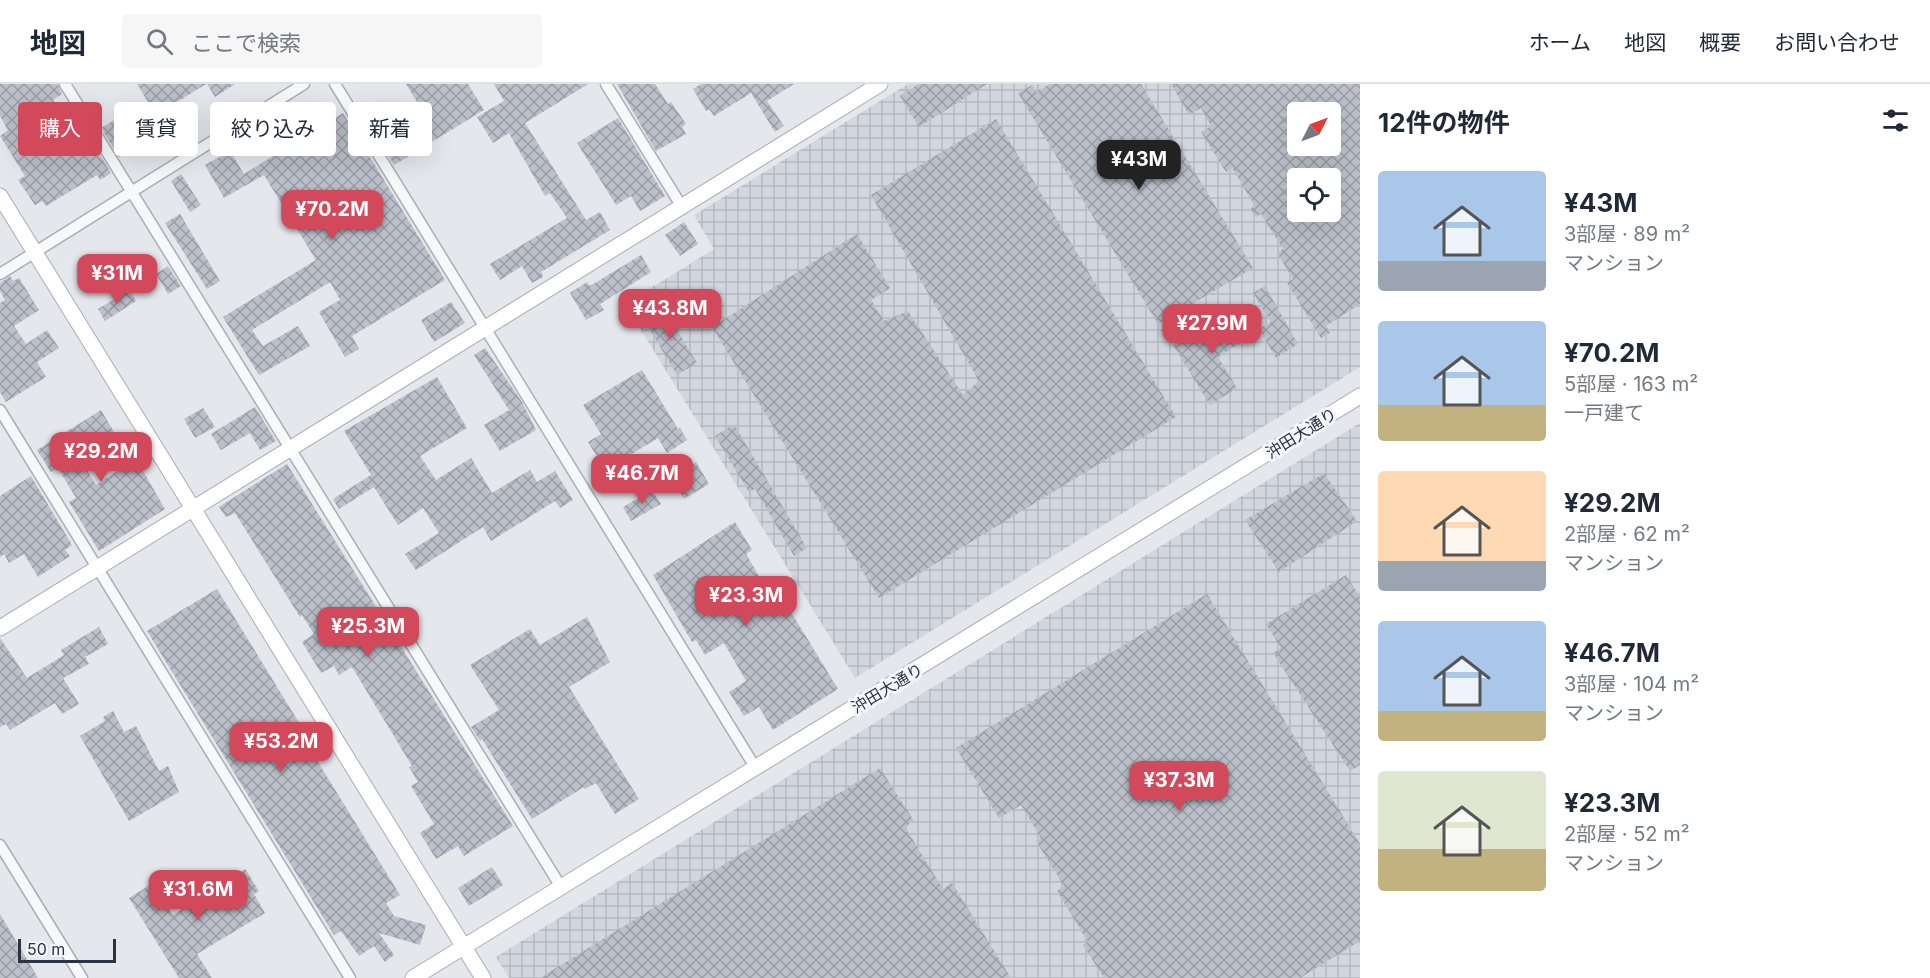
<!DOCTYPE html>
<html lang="ja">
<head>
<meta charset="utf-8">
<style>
  :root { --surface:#fff; --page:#f6f6f7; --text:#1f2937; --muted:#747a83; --line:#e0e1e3; --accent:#d1495b }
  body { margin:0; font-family:Inter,"Noto Sans JP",sans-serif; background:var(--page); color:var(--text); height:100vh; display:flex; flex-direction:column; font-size:22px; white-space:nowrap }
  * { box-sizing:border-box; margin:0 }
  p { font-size:20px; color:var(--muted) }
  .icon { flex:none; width:33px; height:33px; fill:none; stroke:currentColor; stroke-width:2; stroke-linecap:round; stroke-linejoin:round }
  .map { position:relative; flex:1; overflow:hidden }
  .details { display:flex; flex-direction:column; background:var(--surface); width:570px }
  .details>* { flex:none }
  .banner { position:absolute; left:18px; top:18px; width:570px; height:54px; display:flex; gap:12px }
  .needle { width:39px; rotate:48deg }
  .controls { position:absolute; left:1287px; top:18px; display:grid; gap:12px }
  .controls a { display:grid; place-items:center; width:54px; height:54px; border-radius:6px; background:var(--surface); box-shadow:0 6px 24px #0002; font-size:30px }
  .scale { position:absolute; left:18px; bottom:15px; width:98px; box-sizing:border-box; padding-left:6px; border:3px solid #2b3445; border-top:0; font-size:16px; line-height:21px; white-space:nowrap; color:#2b3445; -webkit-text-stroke:4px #f4f6f9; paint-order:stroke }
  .price { position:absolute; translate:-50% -51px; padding:0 14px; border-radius:12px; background:var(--accent); color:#fff; font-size:20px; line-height:39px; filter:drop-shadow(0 2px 3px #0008) }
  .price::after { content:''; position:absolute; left:50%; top:36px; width:18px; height:14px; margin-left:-9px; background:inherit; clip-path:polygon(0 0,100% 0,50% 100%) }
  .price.current { background:#222; color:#fff }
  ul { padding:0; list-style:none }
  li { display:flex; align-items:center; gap:18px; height:150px; padding:0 18px }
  li span { display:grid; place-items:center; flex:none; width:168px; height:120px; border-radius:6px; color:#555 }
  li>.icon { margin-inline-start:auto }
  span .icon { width:72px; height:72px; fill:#fffc; stroke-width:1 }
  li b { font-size:26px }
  h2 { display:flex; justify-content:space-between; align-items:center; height:72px; padding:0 18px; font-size:26px }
  .pill { padding:0 21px; border-radius:6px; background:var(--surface); box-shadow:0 6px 24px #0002; font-size:21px; line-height:54px }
  .pill.current { background:var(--accent); color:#fff }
  header { display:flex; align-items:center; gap:36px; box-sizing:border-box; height:84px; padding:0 30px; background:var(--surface); border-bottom:2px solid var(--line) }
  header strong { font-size:28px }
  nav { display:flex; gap:33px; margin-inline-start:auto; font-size:21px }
  .search { width:420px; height:54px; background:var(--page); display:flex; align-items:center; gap:15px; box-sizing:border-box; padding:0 21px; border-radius:6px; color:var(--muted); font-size:22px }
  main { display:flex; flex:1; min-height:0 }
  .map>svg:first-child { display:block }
</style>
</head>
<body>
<header>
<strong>地図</strong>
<div class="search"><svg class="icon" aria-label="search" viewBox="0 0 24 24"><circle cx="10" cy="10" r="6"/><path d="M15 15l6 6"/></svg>ここで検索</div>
<nav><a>ホーム</a><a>地図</a><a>概要</a><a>お問い合わせ</a></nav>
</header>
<main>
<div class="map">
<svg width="1360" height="894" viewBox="0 0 1360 894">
  <defs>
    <pattern id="industrial-grid" width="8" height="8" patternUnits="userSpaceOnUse" patternTransform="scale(1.5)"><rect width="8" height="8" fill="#d2d6de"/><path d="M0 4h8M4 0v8" fill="none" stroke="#b4b8c0"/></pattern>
    <pattern id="building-cross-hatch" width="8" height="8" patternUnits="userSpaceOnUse" patternTransform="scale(1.5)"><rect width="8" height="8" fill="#bbc0ca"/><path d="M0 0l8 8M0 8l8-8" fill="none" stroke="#989da6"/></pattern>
  </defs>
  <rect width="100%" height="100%" fill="#e4e7ec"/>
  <!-- industrial -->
  <path fill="url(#industrial-grid)" fill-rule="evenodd" d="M 908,0 L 1360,0 L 1360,283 L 855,594 L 625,220 L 714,165 L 694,131 ZM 1298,28 L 1330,28 L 1330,62 L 1298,62 ZM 1298,94 L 1330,94 L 1330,128 L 1298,128 Z
    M 1360,339 L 1360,894 L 509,894 L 496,873 Z"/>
  <!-- building -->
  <path fill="url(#building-cross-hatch)" fill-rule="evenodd" d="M 0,0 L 58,0 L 62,10 L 53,16 L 78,57 L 88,51 L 111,89 L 100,96 L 97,91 L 46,122 L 42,117 L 35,121 L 18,96 L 25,92 L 0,52 L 8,46 L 0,32 Z
    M 137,0 L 206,0 L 156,31 Z
    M 207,0 L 235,0 L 215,13 Z
    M 406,0 L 468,0 L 484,26 L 394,81 L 375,51 L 392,41 L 388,36 L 417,18 Z
    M 494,0 L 588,0 L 525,39 L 586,136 L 600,128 L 610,146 L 541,188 L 543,193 L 532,199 L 522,182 L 500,196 L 490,180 L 567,134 L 550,109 L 545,112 L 509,49 L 493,59 L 477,33 L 504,17 Z
    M 617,0 L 655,0 L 668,20 L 671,18 L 686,40 L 682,43 L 686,50 L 656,67 Z
    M 701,0 L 794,0 L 767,17 L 784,42 L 775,48 L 751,9 L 714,32 L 709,25 L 706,27 L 693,5 Z
    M 919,0 L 987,0 L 919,43 L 900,12 Z
    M 1050,0 L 1141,0 L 1253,184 L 1158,240 L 1018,9 L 1032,1 L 1036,8 Z
    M 1171,0 L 1360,0 L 1360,220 L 1326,242 L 1330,249 L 1321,254 L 1287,199 L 1293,195 L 1277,169 L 1283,165 L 1261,130 L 1256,133 L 1250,125 L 1255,122 L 1232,84 L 1226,88 L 1201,48 L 1211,42 L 1201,24 L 1189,31 ZM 1298,28 L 1330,28 L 1330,62 L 1298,62 ZM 1298,94 L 1330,94 L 1330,128 L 1298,128 Z
    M 130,27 L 144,58 L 119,73 L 101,44 Z
    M 343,29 L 445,196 L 352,252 L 359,265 L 345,273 L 319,228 L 340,216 L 330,198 L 252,246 L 263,262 L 298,242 L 310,262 L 259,291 L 223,233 L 316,176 L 264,91 L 224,114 L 205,81 L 230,67 L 244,90 Z
    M 618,34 L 665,112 L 640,127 L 631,112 L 616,121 L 577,59 Z
    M 996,35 L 1176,333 L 879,514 L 712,243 L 857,150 L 890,204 L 871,216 L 884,237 L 908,227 L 963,311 L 979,297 L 871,111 Z
    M 181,90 L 201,121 L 190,128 L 171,97 Z
    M 180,130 L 220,197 L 207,205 L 165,139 Z
    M 684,138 L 698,160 L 680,172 L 665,151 Z
    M 641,171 L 651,188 L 600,220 L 604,226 L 586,236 L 570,209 L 587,198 L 590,202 Z
    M 168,182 L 181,202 L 168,210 L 156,190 Z
    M 10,192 L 13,197 L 19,194 L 39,226 L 14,242 L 26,260 L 47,246 L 59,264 L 37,278 L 46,293 L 6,318 L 0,308 L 0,219 L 5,216 L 0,207 L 0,199 Z
    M 1265,202 L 1298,260 L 1276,274 L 1259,245 L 1271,238 L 1253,209 Z
    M 129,206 L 136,217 L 105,237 L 98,225 Z
    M 451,218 L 465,239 L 434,258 L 421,236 Z
    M 662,221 L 697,279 L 677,291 L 642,233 Z
    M 1232,225 L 1250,253 L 1218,273 L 1237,304 L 1210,321 L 1173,261 Z
    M 485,264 L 522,318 L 536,346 L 500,367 L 484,341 L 509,326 L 474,271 Z
    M 642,286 L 678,345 L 680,344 L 687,356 L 667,369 L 658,354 L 605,386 L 588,358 L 601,350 L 583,321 Z
    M 437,293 L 467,344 L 420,372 L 436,396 L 471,374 L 492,409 L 530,386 L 537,398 L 555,387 L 573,416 L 560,424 L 555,417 L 491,457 L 483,443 L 416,486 L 405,470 L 439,449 L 423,424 L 398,441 L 374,403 L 339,425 L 333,415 L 371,391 L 344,347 Z
    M 255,323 L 276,357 L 260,366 L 250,349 L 221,366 L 211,350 Z
    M 203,324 L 215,343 L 195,354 L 184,335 Z
    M 101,326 L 120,358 L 83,380 L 96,401 L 136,375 L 165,425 L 99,467 L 69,418 L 76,414 L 58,384 L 51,388 L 37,366 Z
    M 734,340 L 807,464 L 794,472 L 755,405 L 749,408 L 715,352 Z
    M 696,378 L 709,400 L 684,415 L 675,400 L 681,396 L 676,389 Z
    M 287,380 L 513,742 L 464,772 L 458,762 L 436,775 L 420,749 L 434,740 L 411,702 L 418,698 L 409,683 L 412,682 L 352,583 L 339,591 L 334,582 L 321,589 L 302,558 L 314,550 L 302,531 L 300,533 L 235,429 L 226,433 L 219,423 Z
    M 1324,389 L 1357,437 L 1279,488 L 1245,436 Z
    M 31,392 L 72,461 L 65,466 L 70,472 L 38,493 L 24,470 L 9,479 L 4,470 L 0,473 L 0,412 Z
    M 652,406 L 661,420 L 631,437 L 623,423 Z
    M 735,438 L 752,466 L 746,470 L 772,514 L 780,510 L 838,605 L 773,646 L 759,623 L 744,632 L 729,608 L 746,597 L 724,559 L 705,571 L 696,556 L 692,558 L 653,491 Z
    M 1346,491 L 1360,513 L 1360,681 L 1350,687 L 1273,569 L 1281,564 L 1266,540 Z
    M 217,505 L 309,655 L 305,657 L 400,811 L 386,819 L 394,832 L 426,841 L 420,861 L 379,849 L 394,871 L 385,878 L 374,862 L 359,872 L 341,847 L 334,851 L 147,547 Z
    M 1207,510 L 1360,760 L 1360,857 L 1300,894 L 1104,894 L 1083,861 L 1088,858 L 1057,807 L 1064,802 L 1036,757 L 1041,754 L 1021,721 L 999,734 L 956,664 Z
    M 587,533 L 610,578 L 569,603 L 639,715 L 615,730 L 596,699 L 585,705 L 584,703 L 532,735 L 482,655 L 480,657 L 471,643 L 499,626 L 470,581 L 530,545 L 540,561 Z
    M 99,543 L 108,560 L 85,573 L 89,580 L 63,594 L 79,620 L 62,630 L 55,619 L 10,646 L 6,640 L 0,643 L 0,554 L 27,594 L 64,571 L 61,566 Z
    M 113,627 L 124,648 L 136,642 L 159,687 L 168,682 L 179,708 L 129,737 L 80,652 L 105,637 L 103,633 Z
    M 880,684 L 914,737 L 905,743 L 943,805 L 952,799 L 1011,894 L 540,894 Z
    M 492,783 L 503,801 L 469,822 L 458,804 Z
    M 245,785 L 259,807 L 254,810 L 265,829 L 197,870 L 212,894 L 179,894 L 129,814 L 153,799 L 173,831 Z
    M 0,830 L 38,894 L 0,894 Z"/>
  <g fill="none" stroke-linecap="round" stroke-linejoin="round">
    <!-- street casing -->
    <g stroke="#a9aeb7" stroke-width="13">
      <path id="street" d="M 65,0 L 561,803
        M 335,0 L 755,683
        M 606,0 L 682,123
        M 0,190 L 304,0
        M 0,326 L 350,894
        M 0,761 L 82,894"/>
    </g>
    <!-- secondary casing -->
    <g stroke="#a9aeb7" stroke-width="17">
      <path id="secondary" d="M 0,112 L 483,894
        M 0,544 L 880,0
        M 413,894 L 1360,312"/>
    </g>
    <!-- street -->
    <use href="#street" stroke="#f7f8fa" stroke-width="10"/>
    <!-- secondary -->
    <use href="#secondary" stroke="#fff" stroke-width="15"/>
  </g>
  <g text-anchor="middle" stroke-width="6" stroke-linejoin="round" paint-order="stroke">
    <!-- street labels -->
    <g font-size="16" fill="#2b3445" stroke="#f4f6f9">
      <text transform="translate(1301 349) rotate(-32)" y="6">沖田大通り</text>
      <text transform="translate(887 604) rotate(-31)" y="6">沖田大通り</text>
    </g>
  </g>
</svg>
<div class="controls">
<a><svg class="needle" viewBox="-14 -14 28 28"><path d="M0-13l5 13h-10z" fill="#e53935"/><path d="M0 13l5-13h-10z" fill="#747a83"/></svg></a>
<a><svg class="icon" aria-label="locate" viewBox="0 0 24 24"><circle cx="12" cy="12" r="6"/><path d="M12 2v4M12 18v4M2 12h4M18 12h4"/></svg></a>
</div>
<div class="scale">50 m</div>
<b class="price current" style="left:1139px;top:107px">¥43M</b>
<b class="price" style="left:332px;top:157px">¥70.2M</b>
<b class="price" style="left:117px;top:221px">¥31M</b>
<b class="price" style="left:670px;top:256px">¥43.8M</b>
<b class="price" style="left:1212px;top:271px">¥27.9M</b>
<b class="price" style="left:101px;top:399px">¥29.2M</b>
<b class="price" style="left:642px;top:421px">¥46.7M</b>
<b class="price" style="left:746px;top:543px">¥23.3M</b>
<b class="price" style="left:368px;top:574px">¥25.3M</b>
<b class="price" style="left:281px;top:689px">¥53.2M</b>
<b class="price" style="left:1179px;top:728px">¥37.3M</b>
<b class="price" style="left:198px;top:837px">¥31.6M</b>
<div class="banner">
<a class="pill current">購入</a>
<a class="pill">賃貸</a>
<a class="pill">絞り込み</a>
<a class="pill">新着</a>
</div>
</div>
<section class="details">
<h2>12件の物件<svg class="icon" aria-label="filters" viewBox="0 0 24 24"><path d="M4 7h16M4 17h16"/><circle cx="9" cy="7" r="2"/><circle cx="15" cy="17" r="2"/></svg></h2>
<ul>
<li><span style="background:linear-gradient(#a9c7e8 75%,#9aa5b1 0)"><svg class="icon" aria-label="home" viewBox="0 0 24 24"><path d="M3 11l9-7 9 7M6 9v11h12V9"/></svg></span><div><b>¥43M</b><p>3部屋 · 89 m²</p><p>マンション</p></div></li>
<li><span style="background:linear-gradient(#a9c7e8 70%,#c2b280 0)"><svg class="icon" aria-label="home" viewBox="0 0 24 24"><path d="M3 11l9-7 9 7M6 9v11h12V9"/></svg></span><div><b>¥70.2M</b><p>5部屋 · 163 m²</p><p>一戸建て</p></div></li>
<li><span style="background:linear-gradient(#ffd9b3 75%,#9aa5b1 0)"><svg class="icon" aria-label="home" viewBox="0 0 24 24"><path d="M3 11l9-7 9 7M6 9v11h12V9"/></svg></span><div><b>¥29.2M</b><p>2部屋 · 62 m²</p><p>マンション</p></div></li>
<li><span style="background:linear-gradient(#a9c7e8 75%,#c2b280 0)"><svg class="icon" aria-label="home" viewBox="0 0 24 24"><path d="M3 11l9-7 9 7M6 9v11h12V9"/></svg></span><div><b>¥46.7M</b><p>3部屋 · 104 m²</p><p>マンション</p></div></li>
<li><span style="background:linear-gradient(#dfe7d0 65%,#c2b280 0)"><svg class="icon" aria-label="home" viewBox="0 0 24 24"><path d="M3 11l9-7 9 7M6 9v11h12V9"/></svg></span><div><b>¥23.3M</b><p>2部屋 · 52 m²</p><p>マンション</p></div></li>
</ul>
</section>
</main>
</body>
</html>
